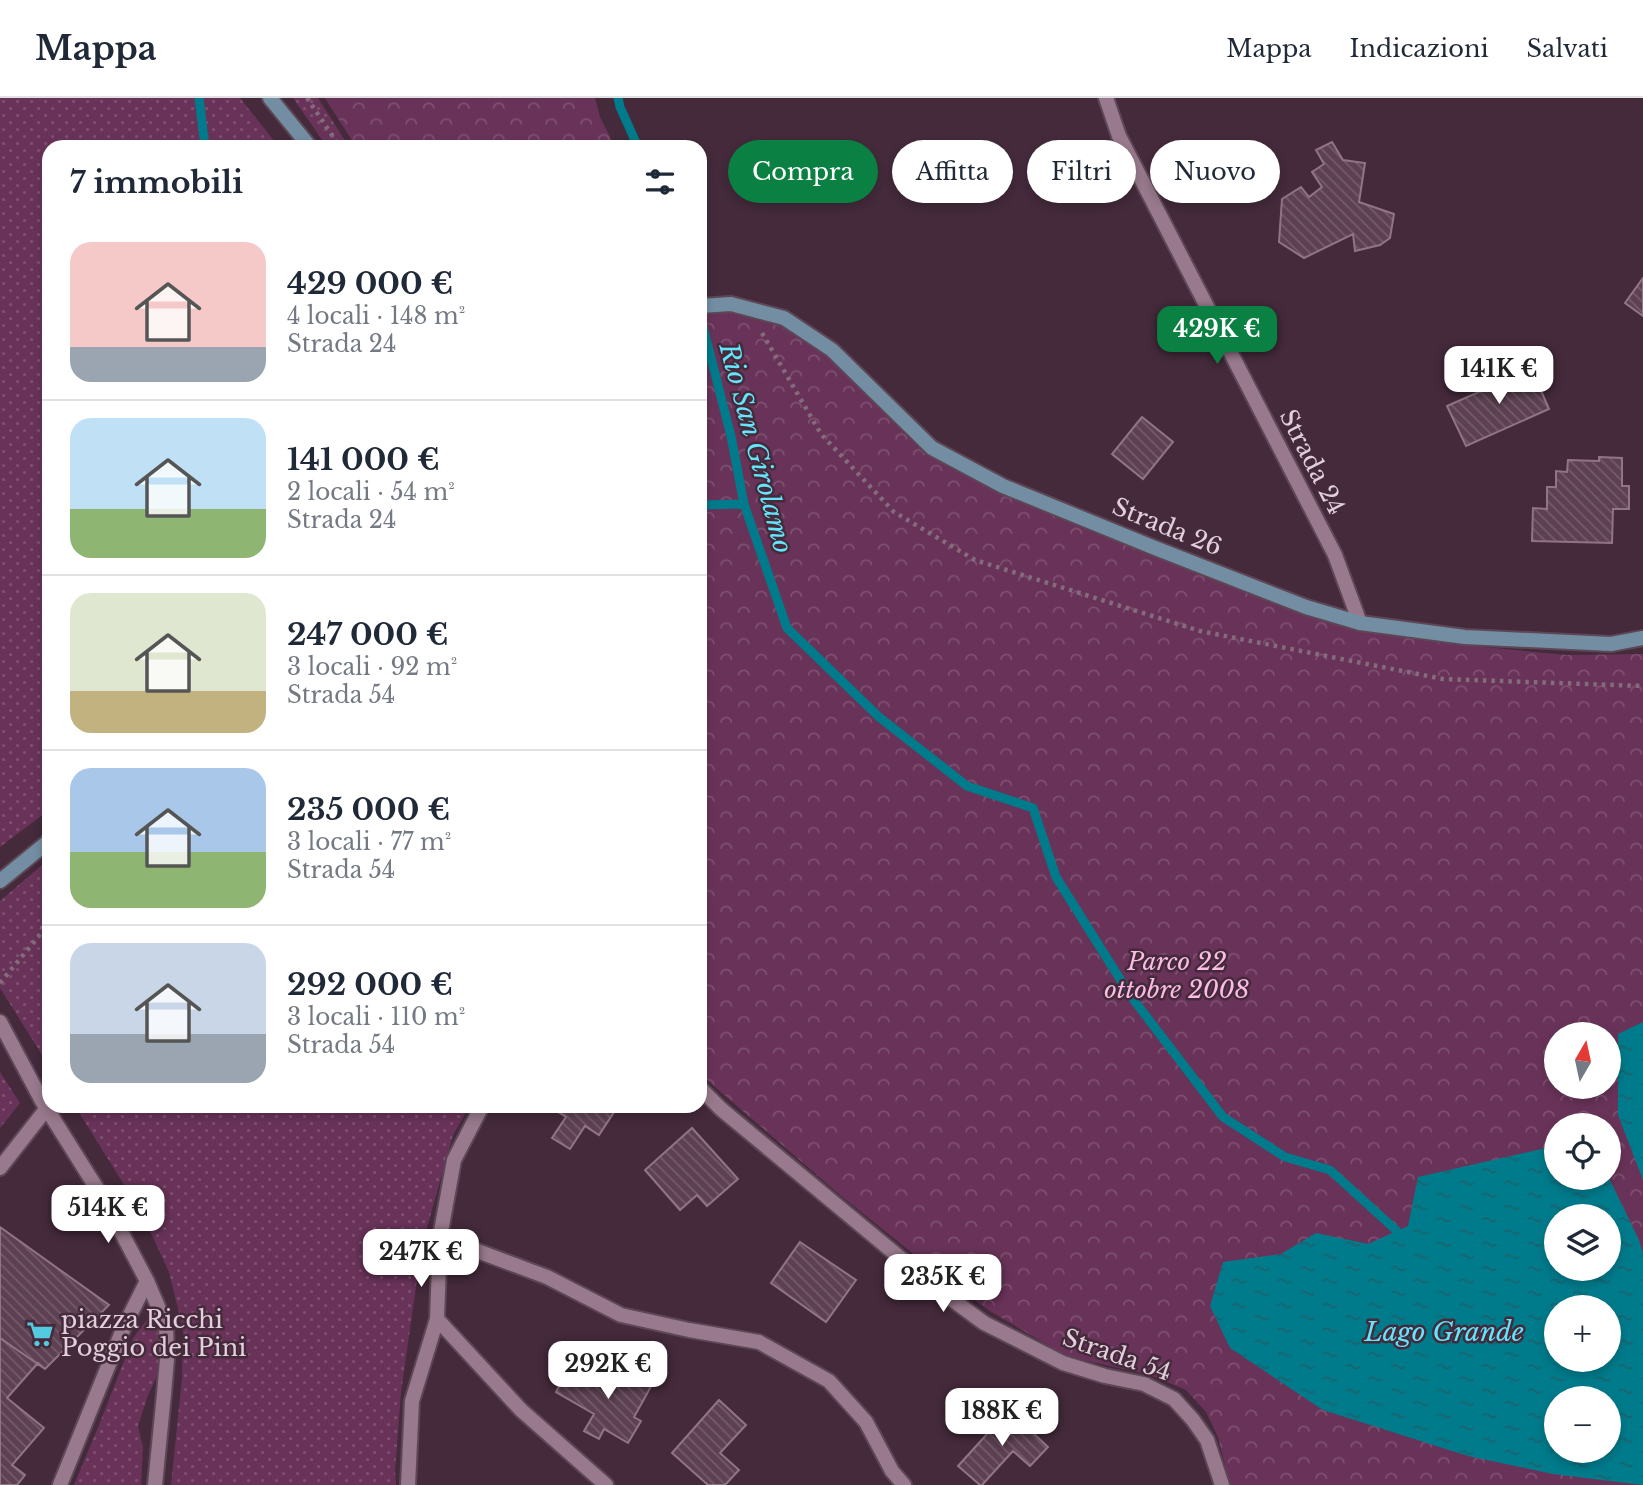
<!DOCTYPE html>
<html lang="it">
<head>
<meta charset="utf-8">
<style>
  :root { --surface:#fff; --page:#f6f6f7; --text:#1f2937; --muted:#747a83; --line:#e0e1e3; --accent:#0b8043 }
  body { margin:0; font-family:"Libre Baskerville",serif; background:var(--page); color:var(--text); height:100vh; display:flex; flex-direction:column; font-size:26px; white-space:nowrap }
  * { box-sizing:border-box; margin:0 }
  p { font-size:23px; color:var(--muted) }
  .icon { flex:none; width:38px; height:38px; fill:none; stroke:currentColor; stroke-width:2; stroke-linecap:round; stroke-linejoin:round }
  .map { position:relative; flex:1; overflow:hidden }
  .sheet { position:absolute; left:42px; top:42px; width:665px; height:973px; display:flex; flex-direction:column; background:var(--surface); border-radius:21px; box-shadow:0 4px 10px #0003 }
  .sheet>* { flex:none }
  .hud { position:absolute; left:728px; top:42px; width:665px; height:63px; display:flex; gap:14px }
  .needle { width:46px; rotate:9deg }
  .tools { position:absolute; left:1544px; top:924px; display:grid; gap:14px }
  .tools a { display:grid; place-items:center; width:77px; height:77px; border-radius:50%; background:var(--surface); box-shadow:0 4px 10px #0003; font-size:35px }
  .price { position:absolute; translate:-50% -60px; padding:0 16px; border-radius:14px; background:#fff; color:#222; font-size:23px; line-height:46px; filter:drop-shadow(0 2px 4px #0008) }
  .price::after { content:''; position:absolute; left:50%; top:42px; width:21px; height:16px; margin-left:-10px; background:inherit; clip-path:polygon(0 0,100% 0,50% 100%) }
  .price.on { background:var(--accent); color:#fff }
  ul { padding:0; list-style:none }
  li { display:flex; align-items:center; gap:21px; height:175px; padding:0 28px }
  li+li { border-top:2px solid var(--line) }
  li span { display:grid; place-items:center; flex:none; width:196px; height:140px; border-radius:21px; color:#555 }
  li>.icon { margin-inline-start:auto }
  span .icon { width:84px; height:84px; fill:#fffc; stroke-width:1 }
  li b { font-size:30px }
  h2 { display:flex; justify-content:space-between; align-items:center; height:84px; padding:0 28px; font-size:30px }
  .pill { padding:0 24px; border-radius:32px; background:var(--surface); box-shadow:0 4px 10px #0003; font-size:24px; line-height:63px }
  .pill.on { background:var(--accent); color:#fff }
  header { display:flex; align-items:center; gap:42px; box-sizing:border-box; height:98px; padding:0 35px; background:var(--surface); border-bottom:2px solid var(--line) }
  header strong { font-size:33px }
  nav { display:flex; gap:38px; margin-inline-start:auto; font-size:24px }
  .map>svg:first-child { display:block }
</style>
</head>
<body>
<header>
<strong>Mappa</strong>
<nav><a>Mappa</a><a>Indicazioni</a><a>Salvati</a></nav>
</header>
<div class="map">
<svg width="1643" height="1387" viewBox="0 0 1643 1387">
  <defs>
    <pattern id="grass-dots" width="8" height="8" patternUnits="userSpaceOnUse" patternTransform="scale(1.75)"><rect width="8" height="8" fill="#693359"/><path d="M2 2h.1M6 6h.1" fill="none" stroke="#7e5070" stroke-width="1.8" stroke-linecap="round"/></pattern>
    <pattern id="forest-crowns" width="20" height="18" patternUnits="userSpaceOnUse" patternTransform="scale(1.75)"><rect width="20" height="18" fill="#693359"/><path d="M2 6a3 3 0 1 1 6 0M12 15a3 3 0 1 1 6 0" fill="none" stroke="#7e5070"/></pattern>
    <pattern id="water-ripples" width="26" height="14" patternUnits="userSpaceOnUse" patternTransform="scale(1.75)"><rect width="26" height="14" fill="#007b8b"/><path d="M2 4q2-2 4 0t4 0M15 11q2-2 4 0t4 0" fill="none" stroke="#1b636e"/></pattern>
    <pattern id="building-back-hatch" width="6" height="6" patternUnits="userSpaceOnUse" patternTransform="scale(1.75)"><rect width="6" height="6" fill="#5d4153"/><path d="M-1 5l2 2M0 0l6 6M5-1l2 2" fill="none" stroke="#745b6b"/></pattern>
  </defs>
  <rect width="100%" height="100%" fill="#442a3b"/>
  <!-- grass -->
  <path fill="url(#grass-dots)" d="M 0,0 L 240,0 L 279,49 L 49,49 L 49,712 L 0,749 Z
    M 293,0 L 318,0 L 344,41 L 351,49 L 327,49 Z
    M 49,761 L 49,968 L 0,890 L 0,803 Z
    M 0,974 L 20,1005 L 0,1030 Z
    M 75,1008 L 470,1008 L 453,1037 L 422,1147 L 401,1294 L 395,1373 L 396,1387 L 171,1387 L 182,1280 L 183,1232 L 169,1174 L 141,1114 Z
    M 152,1215 L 161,1229 L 161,1244 L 156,1280 L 148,1297 L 138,1328 L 143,1350 L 141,1387 L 74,1387 L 99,1327 L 133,1240 Z"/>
  <!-- forest -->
  <path fill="url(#forest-crowns)" fill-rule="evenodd" d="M 325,0 L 595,0 L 600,19 L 615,49 L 359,49 L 351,41 Z
    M 726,214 L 779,226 L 833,261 L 925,356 L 998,393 L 1301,515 L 1355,530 L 1451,546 L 1567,557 L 1643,556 L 1643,1387 L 1230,1387 L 1218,1339 L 1206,1314 L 1186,1292 L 1150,1277 L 1066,1258 L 990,1213 L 937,1175 L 840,1097 L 700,976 L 700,216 ZM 1556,936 L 1608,936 L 1608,989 L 1556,989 ZM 1556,1027 L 1608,1027 L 1608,1080 L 1556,1080 ZM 1556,1118 L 1608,1118 L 1608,1171 L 1556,1171 ZM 1556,1209 L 1608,1209 L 1608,1262 L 1556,1262 ZM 1556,1300 L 1608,1300 L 1608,1353 L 1556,1353 Z"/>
  <!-- water -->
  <path fill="url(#water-ripples)" fill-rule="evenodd" d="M 1643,924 L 1643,1082 L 1618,1017 L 1618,936 Z
    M 1556,1039 L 1556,1080 L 1608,1080 L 1608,1078 L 1639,1142 L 1643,1155 L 1643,1387 L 1553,1376 L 1468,1358 L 1323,1312 L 1230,1250 L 1210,1208 L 1223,1164 L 1281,1156 L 1316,1135 L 1368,1146 L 1408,1128 L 1418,1079 L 1546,1050 ZM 1556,1118 L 1608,1118 L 1608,1171 L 1556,1171 ZM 1556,1209 L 1608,1209 L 1608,1262 L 1556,1262 ZM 1556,1300 L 1608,1300 L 1608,1353 L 1556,1353 Z"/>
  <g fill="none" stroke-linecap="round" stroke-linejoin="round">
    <!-- stream -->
    <path stroke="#007b8b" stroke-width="9" d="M 199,0 L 205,49
      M 618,0 L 620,9 L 638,49
      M 700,217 L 731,338 L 744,406 L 787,530 L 879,619 L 967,688 L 1033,710 L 1056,779 L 1130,897 L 1223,1019 L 1285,1059 L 1330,1072 L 1397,1133
      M 700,407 L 744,406"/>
  </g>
  <!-- building -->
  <path fill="url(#building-back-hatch)" stroke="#927487" stroke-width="2" d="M 1332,44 L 1343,62 L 1365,65 L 1359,104 L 1394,116 L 1390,140 L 1380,147 L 1355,153 L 1353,136 L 1304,160 L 1279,144 L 1282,101 L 1301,89 L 1309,99 L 1322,89 L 1312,74 L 1324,66 L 1316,52 Z
    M 1643,180 L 1643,218 L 1625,205 Z
    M 1529,265 L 1549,311 L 1466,348 L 1447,308 L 1513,279 L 1510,273 Z
    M 1142,319 L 1173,344 L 1143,381 L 1112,356 Z
    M 1599,359 L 1622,360 L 1622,388 L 1629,388 L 1629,411 L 1613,411 L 1612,445 L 1532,443 L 1533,410 L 1547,411 L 1547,389 L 1556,389 L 1556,373 L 1567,374 L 1568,362 L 1599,363 Z
    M 554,1008 L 611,1008 L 616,1011 L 599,1037 L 585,1028 L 570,1051 L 552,1040 L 566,1019 L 552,1010 Z
    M 692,1030 L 738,1081 L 707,1108 L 697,1097 L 680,1112 L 645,1072 Z
    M 0,1129 L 109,1207 L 45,1271 L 38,1265 L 7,1300 L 44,1330 L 12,1367 L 25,1377 L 17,1387 L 0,1387 Z
    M 0,1129 L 109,1207 L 45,1271 L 0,1240 Z
    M 800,1144 L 856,1182 L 826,1224 L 771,1185 Z
    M 570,1268 L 604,1288 L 612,1274 L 623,1280 L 628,1271 L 653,1285 L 634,1319 L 641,1323 L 628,1345 L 604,1331 L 599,1341 L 584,1333 L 594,1316 L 556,1294 Z
    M 719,1302 L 746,1327 L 720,1355 L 739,1372 L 725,1387 L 708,1387 L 672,1355 Z
    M 1009,1312 L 1048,1349 L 1030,1368 L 1013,1353 L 982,1387 L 980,1387 L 958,1368 Z"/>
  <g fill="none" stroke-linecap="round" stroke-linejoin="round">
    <!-- lane casing -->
    <g stroke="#5d4756" stroke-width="18">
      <path id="lane" d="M 0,1070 L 47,1010
        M 60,1387 L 124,1229 L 147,1183"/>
    </g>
    <!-- street casing -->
    <g stroke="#5d4756" stroke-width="18">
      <path id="street" d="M 1106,0 L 1119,38 L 1335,457 L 1360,525
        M 0,924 L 42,1003 L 106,1105 L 147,1183 L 166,1227 L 167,1261 L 164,1296 L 155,1387
        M 700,990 L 721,1011 L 934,1188 L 984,1225 L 1063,1265 L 1105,1278 L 1144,1286 L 1174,1301 L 1193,1322 L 1207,1342 L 1222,1387
        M 440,1139 L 547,1179 L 621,1217 L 689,1232 L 759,1244 L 829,1283 L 866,1324 L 892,1373 L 904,1387
        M 437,1221 L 521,1312 L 606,1387
        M 408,1387 L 412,1303 L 437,1221 L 440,1139 L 454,1062 L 482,1008"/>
    </g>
    <!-- secondary casing -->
    <g stroke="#5d4756" stroke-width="18">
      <path id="secondary" d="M 270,0 L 310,49
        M 700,208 L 731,206 L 784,220 L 832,252 L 932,350 L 1003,388 L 1155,450 L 1306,509 L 1360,525 L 1465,539 L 1611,546 L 1643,540
        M 0,783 L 49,743"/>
    </g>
    <!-- path -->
    <path stroke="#836c7b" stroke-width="4.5" stroke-dasharray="3.5 5" stroke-linecap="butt" d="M 307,0 L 340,49
      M 762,235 L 821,336 L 894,414 L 975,462 L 1200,533 L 1443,581 L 1643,588
      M 0,885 L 39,838 L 49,813"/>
    <!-- lane -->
    <use href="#lane" stroke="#98798d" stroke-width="14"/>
    <!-- street -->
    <use href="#street" stroke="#98798d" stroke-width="14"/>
    <!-- secondary -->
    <use href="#secondary" stroke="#738ea3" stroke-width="14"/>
  </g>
  <!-- icons -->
  <defs>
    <g id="supermarket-bare" transform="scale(2.1)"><path d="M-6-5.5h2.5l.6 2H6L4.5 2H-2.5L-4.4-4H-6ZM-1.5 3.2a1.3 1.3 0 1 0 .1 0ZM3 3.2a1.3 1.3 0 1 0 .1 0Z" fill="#54cade" stroke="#442a3b" stroke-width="2.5" paint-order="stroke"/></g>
  </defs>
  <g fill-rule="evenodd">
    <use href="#supermarket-bare" x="40" y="1236"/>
  </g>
  <g text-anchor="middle" stroke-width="5" stroke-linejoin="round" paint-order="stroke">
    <!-- street labels -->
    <g font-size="24" fill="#e1d0db" stroke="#442a3b">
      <text transform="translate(1312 364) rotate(63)" y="8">Strada 24</text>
      <text transform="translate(1167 429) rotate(22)" y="8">Strada 26</text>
      <text transform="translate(1117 1257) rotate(19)" y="8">Strada 54</text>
    </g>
    <!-- park labels -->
    <g font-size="24" font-style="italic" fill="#fabce5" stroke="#442a3b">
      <text x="1177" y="872">Parco 22<tspan x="1177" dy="28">ottobre 2008</tspan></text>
    </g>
    <!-- poi labels -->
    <g font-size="24" fill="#e1d0db" stroke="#442a3b" text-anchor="start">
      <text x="61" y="1230">piazza Ricchi<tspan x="61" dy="28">Poggio dei Pini</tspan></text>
    </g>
    <!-- water labels -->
    <g font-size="26" font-style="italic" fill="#64e5fb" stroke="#442a3b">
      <text transform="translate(756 350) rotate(75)" y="9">Rio San Girolamo</text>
      <text x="1444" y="1243">Lago Grande</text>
    </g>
  </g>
</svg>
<div class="tools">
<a><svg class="needle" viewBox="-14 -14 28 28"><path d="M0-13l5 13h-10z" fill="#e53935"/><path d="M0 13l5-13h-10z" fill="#747a83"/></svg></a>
<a><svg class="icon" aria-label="locate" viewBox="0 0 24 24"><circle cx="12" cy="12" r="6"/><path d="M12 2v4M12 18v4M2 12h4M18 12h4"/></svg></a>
<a><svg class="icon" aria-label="layers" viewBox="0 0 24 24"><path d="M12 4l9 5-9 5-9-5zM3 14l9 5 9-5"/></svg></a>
<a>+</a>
<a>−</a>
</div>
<b class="price on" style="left:1217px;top:268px">429K €</b>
<b class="price" style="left:1499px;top:308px">141K €</b>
<b class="price" style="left:108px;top:1147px">514K €</b>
<b class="price" style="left:421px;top:1191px">247K €</b>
<b class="price" style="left:943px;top:1216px">235K €</b>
<b class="price" style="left:608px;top:1303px">292K €</b>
<b class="price" style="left:1002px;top:1350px">188K €</b>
<div class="hud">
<a class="pill on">Compra</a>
<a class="pill">Affitta</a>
<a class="pill">Filtri</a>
<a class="pill">Nuovo</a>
</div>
<section class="sheet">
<h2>7 immobili<svg class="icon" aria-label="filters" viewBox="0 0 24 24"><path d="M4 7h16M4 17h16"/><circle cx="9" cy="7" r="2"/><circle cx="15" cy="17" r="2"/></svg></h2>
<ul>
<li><span style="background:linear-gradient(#f6c9c9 75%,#9aa5b1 0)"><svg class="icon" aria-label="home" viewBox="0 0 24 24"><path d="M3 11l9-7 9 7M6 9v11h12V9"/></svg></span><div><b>429 000 €</b><p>4 locali · 148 m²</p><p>Strada 24</p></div></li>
<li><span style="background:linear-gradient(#bfe0f5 65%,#8fb573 0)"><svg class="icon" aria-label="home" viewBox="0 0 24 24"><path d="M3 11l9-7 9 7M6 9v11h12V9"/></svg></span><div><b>141 000 €</b><p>2 locali · 54 m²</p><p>Strada 24</p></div></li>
<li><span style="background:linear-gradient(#dfe7d0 70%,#c2b280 0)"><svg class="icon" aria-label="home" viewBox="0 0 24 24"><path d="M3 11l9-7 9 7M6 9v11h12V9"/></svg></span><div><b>247 000 €</b><p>3 locali · 92 m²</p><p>Strada 54</p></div></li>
<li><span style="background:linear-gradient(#a9c7e8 60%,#8fb573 0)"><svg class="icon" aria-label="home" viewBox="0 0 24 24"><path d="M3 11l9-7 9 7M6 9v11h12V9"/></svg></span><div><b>235 000 €</b><p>3 locali · 77 m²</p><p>Strada 54</p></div></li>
<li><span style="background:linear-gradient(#c9d6e8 65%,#9aa5b1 0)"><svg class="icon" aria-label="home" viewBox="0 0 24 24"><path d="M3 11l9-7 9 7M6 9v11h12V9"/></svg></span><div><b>292 000 €</b><p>3 locali · 110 m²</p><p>Strada 54</p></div></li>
</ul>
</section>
</div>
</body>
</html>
